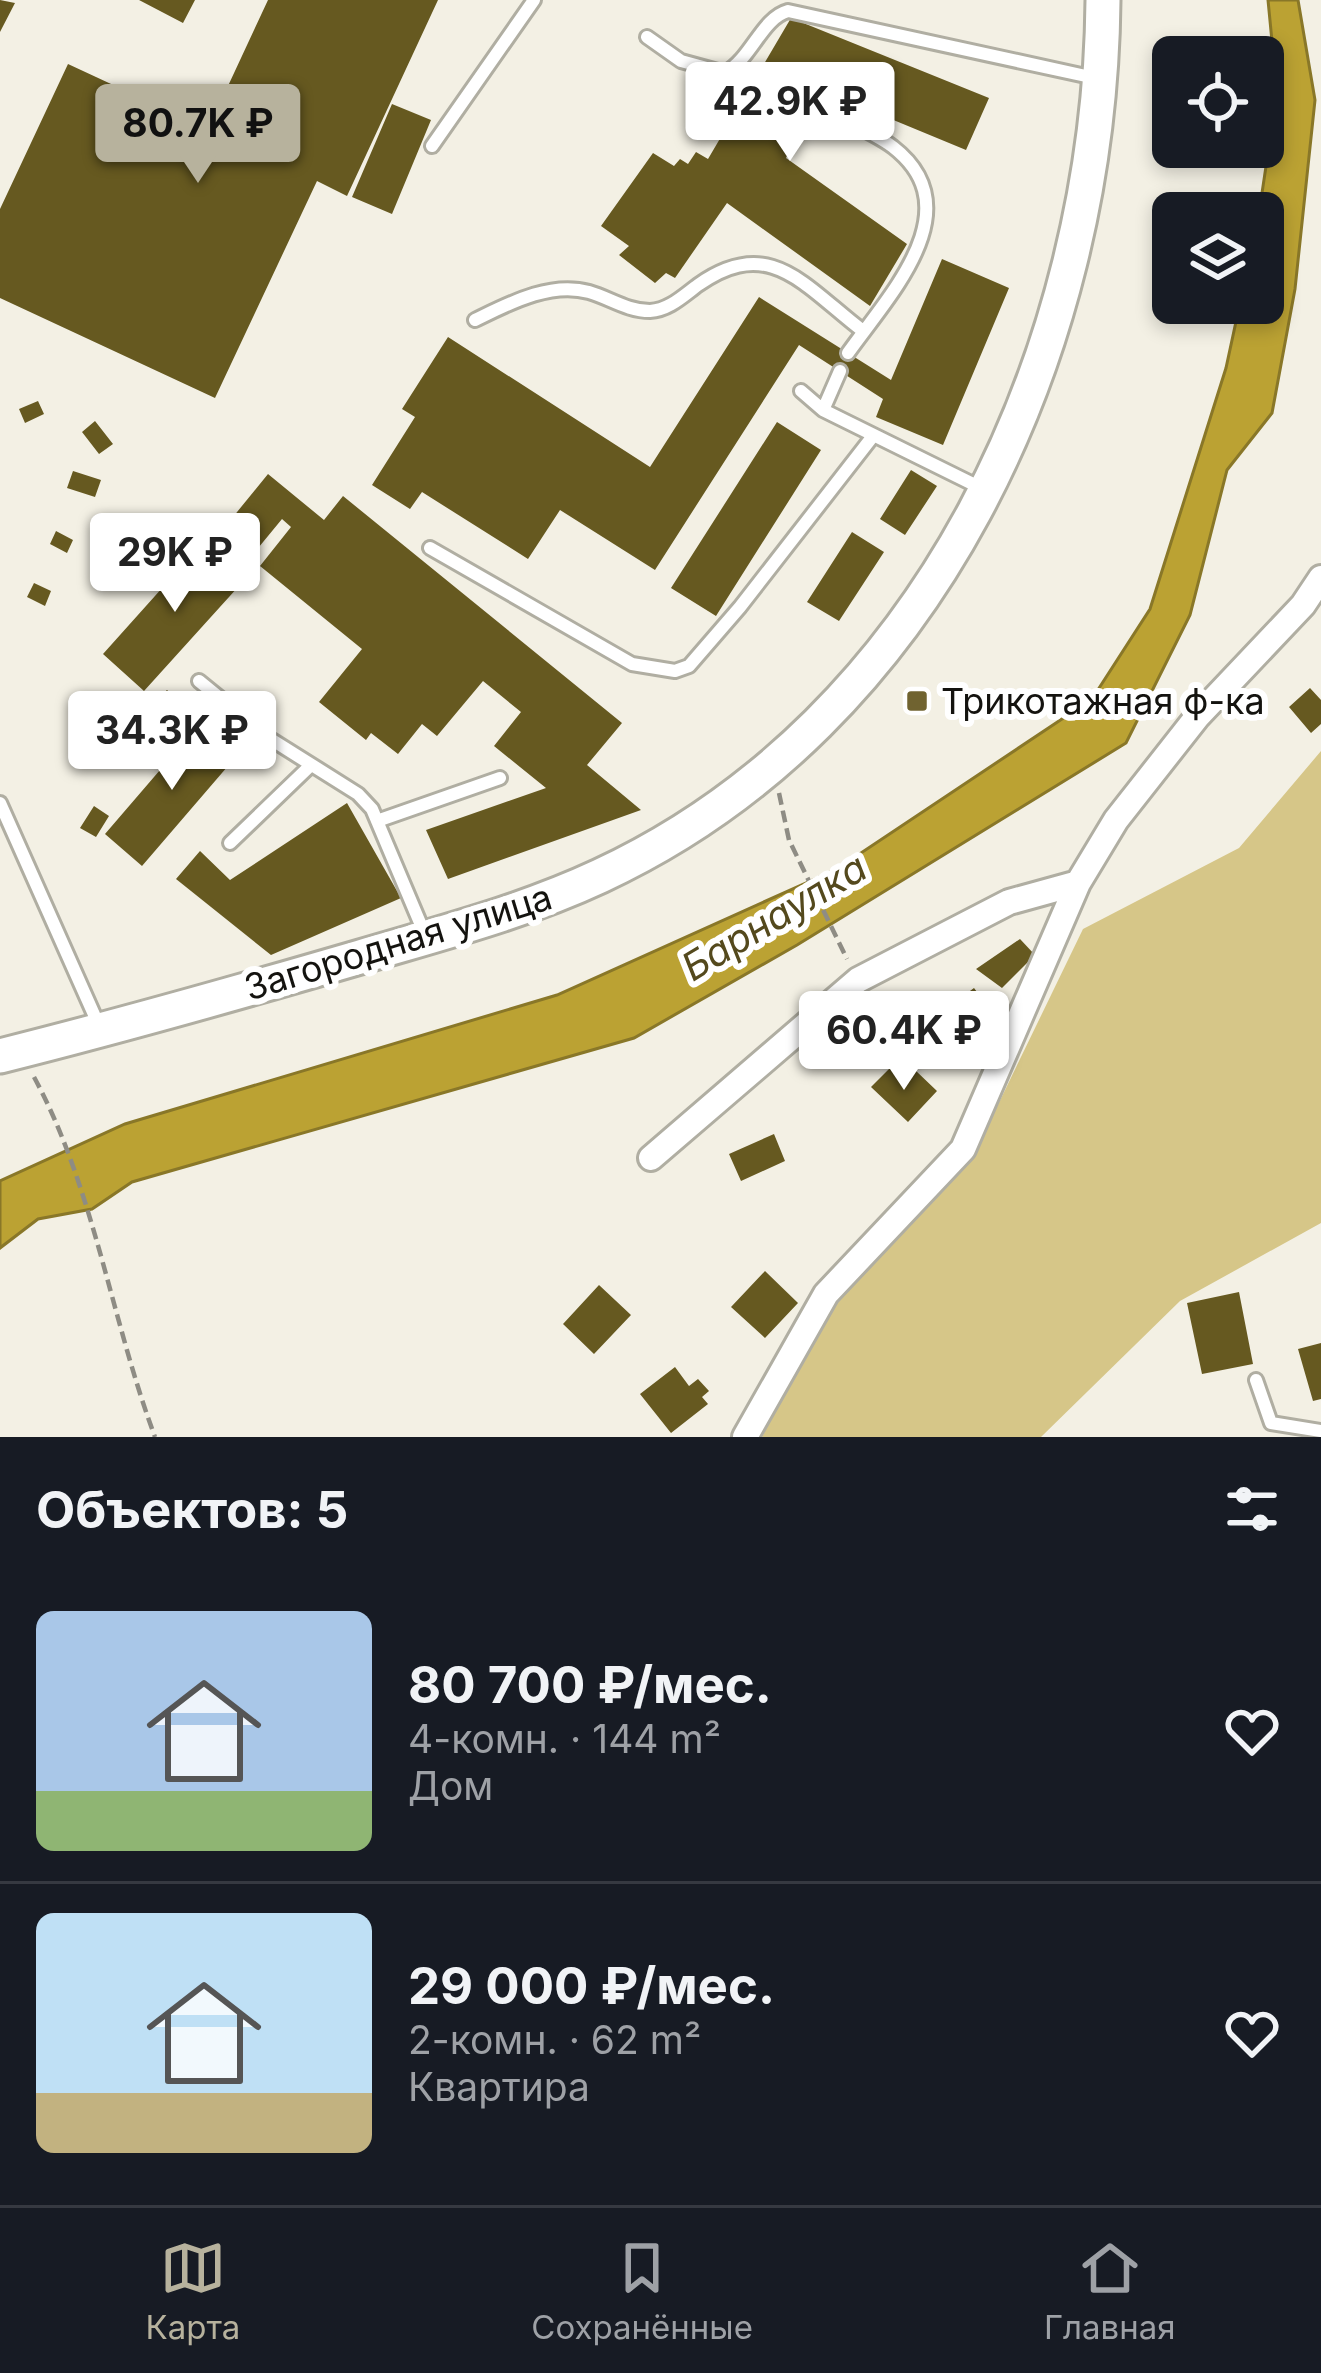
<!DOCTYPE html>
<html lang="ru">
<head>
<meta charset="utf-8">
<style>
  :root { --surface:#171b24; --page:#242831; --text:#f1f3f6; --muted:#9ea1a6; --line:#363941; --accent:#b7b29d }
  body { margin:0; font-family:Inter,sans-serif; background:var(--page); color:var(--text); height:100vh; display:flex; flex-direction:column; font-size:45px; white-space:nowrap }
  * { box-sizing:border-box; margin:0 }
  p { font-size:39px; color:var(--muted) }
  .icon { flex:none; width:66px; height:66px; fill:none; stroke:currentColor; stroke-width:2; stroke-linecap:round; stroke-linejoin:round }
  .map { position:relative; height:1437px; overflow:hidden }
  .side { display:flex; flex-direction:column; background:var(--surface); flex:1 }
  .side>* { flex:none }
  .tools { position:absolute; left:1152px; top:36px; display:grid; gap:24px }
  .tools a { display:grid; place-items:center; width:132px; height:132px; border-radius:18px; background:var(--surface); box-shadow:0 6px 18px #0003; font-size:60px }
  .price { position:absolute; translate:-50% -102px; padding:0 27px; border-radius:12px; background:#fff; color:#222; font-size:39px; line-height:78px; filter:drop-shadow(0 3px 6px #0008) }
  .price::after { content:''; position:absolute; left:50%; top:72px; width:36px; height:27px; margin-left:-18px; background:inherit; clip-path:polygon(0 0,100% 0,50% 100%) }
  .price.active { background:var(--accent); color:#111 }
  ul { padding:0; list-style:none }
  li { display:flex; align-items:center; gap:36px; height:300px; padding:0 36px }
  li+li { border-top:3px solid var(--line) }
  li span { display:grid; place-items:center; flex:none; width:336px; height:240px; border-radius:18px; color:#555 }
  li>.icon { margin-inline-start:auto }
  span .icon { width:144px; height:144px; fill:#fffc; stroke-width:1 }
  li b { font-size:51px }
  h2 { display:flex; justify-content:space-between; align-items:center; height:144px; padding:0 36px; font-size:51px }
  .tabs { display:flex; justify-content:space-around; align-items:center; height:168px; border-top:3px solid var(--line); background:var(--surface); font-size:33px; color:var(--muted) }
  .tabs a { display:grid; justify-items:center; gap:6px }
  .tabs .active { color:var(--accent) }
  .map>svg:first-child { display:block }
</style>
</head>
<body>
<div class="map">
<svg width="1321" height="1437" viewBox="0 0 1321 1437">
  <rect width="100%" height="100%" fill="#f3f0e4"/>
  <!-- green -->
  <path fill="#d6c688" d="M 1321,751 L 1321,1223 L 1180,1301 L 1041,1437 L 762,1437 L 834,1298 L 975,1152 L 1083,929 L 1239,848 Z"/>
  <!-- water -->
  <path fill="#bba233" stroke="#897728" stroke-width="3" d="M 1268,0 L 1298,0 L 1315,100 L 1295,289 L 1272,413 L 1227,470 L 1190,615 L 1126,743 L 797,945 L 634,1038 L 132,1182 L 92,1209 L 38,1219 L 0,1248 L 0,1181 L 125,1124 L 557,995 L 837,869 L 1092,699 L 1150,609 L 1226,368 L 1240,303 L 1263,303 L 1263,213 L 1259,213 L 1277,93 Z"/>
  <!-- building -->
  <path fill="#665920" d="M 0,0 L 15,3 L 0,32 Z
    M 139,0 L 195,0 L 183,23 Z
    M 268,0 L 438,0 L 347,196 L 317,181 L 215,398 L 0,298 L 0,209 L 68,64 L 208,129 Z
    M 791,18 L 989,98 L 966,150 L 816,88 L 786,158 L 907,244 L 870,306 L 727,203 L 675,278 L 666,273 L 655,283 L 619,255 L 629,246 L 601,226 L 653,153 L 674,166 L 680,159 L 688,164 L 696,152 L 708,159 Z
    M 392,104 L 431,120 L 392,214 L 352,197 Z
    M 942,259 L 1009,288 L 943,445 L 876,417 L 883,399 L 799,345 L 655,570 L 560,510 L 528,559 L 422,492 L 410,509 L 372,485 L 415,417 L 402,409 L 448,337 L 650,467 L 759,297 L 891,380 Z
    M 38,401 L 44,414 L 25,423 L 19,409 Z
    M 95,421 L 113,444 L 99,454 L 82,432 Z
    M 777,422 L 821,450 L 716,616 L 671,588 Z
    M 911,470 L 937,486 L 905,535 L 880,519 Z
    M 73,471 L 101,480 L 95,497 L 67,488 Z
    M 268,474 L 324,520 L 343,496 L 622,723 L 587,765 L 641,810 L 448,879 L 426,830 L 546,788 L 494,746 L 521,712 L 483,681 L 437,736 L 422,724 L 398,754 L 371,733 L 366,740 L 319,702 L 362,649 L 260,566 L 291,527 L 282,519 L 254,553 L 224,528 Z
    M 56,531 L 73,540 L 67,553 L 50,544 Z
    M 852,532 L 884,552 L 839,621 L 807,602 Z
    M 206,539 L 248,576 L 144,691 L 103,654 Z
    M 34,583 L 51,591 L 45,606 L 27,597 Z
    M 1310,688 L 1321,700 L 1321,724 L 1311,733 L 1289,707 Z
    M 167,690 L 191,713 L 167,738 L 137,709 L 154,692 L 159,697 Z
    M 203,720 L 240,752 L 142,866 L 105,834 Z
    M 347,803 L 401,898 L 271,955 L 176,879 L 200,851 L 230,880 Z
    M 94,806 L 109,816 L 96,837 L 80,828 Z
    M 1020,939 L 1035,955 L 1002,988 L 976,969 Z
    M 974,988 L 999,1021 L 959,1057 L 935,1017 Z
    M 893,999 L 908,1019 L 872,1047 L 857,1027 Z
    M 890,1068 L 904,1081 L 915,1070 L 937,1091 L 908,1122 L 871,1087 Z
    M 774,1134 L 785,1161 L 741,1181 L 729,1154 Z
    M 765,1271 L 798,1303 L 765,1338 L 731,1307 Z
    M 599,1285 L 631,1315 L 594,1354 L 563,1324 Z
    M 1239,1292 L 1253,1364 L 1202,1374 L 1187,1303 Z
    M 1321,1343 L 1321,1399 L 1313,1401 L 1298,1349 Z
    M 675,1367 L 689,1386 L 698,1379 L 709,1391 L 702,1397 L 708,1404 L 671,1433 L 640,1394 Z"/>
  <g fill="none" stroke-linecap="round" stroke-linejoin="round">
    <!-- lane casing -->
    <g stroke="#b0aea2" stroke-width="18">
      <path id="lane" d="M 647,37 L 681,61 L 725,73 C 751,59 762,18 788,11 L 1095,78
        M 828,112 C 849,123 874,133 893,147 C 973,209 889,295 848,353
        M 432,146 L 534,0
        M 475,320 C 508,304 550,281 589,292 C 610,298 627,311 650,311 C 669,310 683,296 698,285 C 770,234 804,286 863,331
        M 801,391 L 823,410 L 985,490
        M 823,410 L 840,371
        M 430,548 L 632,664 L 675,671 L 689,666 L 740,607 L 873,436
        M 199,681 L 269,738 L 358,794 L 372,809 L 426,937
        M 0,803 L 100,1028
        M 377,821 L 500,778
        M 230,843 L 310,766
        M 1256,1380 L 1271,1423 L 1321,1431"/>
    </g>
    <!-- street casing -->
    <g stroke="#b0aea2" stroke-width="30">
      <path id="street" d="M 651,1158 L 858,980 L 1009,902 L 1078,883
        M 745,1437 L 826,1294 L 963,1149 L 1078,883 L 1116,820 L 1197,717 L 1303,605 L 1321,578"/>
    </g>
    <!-- secondary casing -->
    <g stroke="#b0aea2" stroke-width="39">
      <path id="secondary" d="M 0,1056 C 120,1026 240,992 360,957 C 441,933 523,912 600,876 C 931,722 1100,350 1103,0"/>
    </g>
    <!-- path -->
    <path stroke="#8e8c84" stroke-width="4.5" stroke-dasharray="12 6" stroke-linecap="butt" d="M 779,793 L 789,840 L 847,959
      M 34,1077 C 94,1188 111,1319 155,1437"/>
    <!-- lane -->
    <use href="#lane" stroke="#fff" stroke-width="12"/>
    <!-- street -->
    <use href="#street" stroke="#fff" stroke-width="24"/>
    <!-- secondary -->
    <use href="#secondary" stroke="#fff" stroke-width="33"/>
  </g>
  <!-- markers -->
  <rect fill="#706330" stroke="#fff" stroke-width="4.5" x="905" y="689" width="24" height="24" rx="6"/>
  <g text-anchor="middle" stroke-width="12" stroke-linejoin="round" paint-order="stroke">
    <!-- poi labels -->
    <g font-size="36" fill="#14130f" stroke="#fff" text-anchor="start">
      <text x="941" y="714">Трикотажная ф-ка</text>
    </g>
    <!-- street labels -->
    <g font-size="36" fill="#14130f" stroke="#fff">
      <text transform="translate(398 942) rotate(-17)" y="13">Загородная улица</text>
    </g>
    <!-- water labels -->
    <g font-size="39" font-style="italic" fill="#54491d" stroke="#fff">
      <text transform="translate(774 917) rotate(-31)" y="14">Барнаулка</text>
    </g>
  </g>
</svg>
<div class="tools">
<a><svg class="icon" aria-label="locate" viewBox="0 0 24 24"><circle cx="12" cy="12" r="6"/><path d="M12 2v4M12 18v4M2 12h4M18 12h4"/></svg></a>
<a><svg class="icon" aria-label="layers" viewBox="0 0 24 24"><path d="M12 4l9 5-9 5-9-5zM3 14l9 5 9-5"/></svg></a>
</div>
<b class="price" style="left:790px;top:164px">42.9K ₽</b>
<b class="price active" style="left:198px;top:186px">80.7K ₽</b>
<b class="price" style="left:175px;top:615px">29K ₽</b>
<b class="price" style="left:172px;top:793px">34.3K ₽</b>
<b class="price" style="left:904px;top:1093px">60.4K ₽</b>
</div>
<section class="side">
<h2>Объектов: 5<svg class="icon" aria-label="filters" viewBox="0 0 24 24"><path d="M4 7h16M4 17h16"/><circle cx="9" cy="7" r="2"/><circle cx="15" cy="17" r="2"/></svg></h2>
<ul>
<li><span style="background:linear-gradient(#a9c7e8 75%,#8fb573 0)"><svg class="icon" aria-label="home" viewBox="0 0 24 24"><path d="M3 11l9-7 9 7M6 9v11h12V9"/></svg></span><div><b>80 700 ₽/мес.</b><p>4-комн. · 144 m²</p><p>Дом</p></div><svg class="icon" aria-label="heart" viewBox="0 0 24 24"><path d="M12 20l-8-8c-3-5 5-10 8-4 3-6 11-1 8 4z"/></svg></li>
<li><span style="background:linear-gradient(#bfe0f5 75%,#c2b280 0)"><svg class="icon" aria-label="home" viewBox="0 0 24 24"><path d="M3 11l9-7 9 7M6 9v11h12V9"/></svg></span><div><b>29 000 ₽/мес.</b><p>2-комн. · 62 m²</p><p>Квартира</p></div><svg class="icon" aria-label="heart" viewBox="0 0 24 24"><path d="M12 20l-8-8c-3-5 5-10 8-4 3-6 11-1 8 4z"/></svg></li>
</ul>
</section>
<nav class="tabs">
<a class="active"><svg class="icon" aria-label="map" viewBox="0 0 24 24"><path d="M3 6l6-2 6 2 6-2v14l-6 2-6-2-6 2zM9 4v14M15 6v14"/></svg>Карта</a>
<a><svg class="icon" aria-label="saved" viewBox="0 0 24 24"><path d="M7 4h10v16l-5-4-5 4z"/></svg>Сохранённые</a>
<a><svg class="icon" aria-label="home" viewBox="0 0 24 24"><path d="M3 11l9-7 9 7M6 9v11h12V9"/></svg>Главная</a>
</nav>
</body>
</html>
